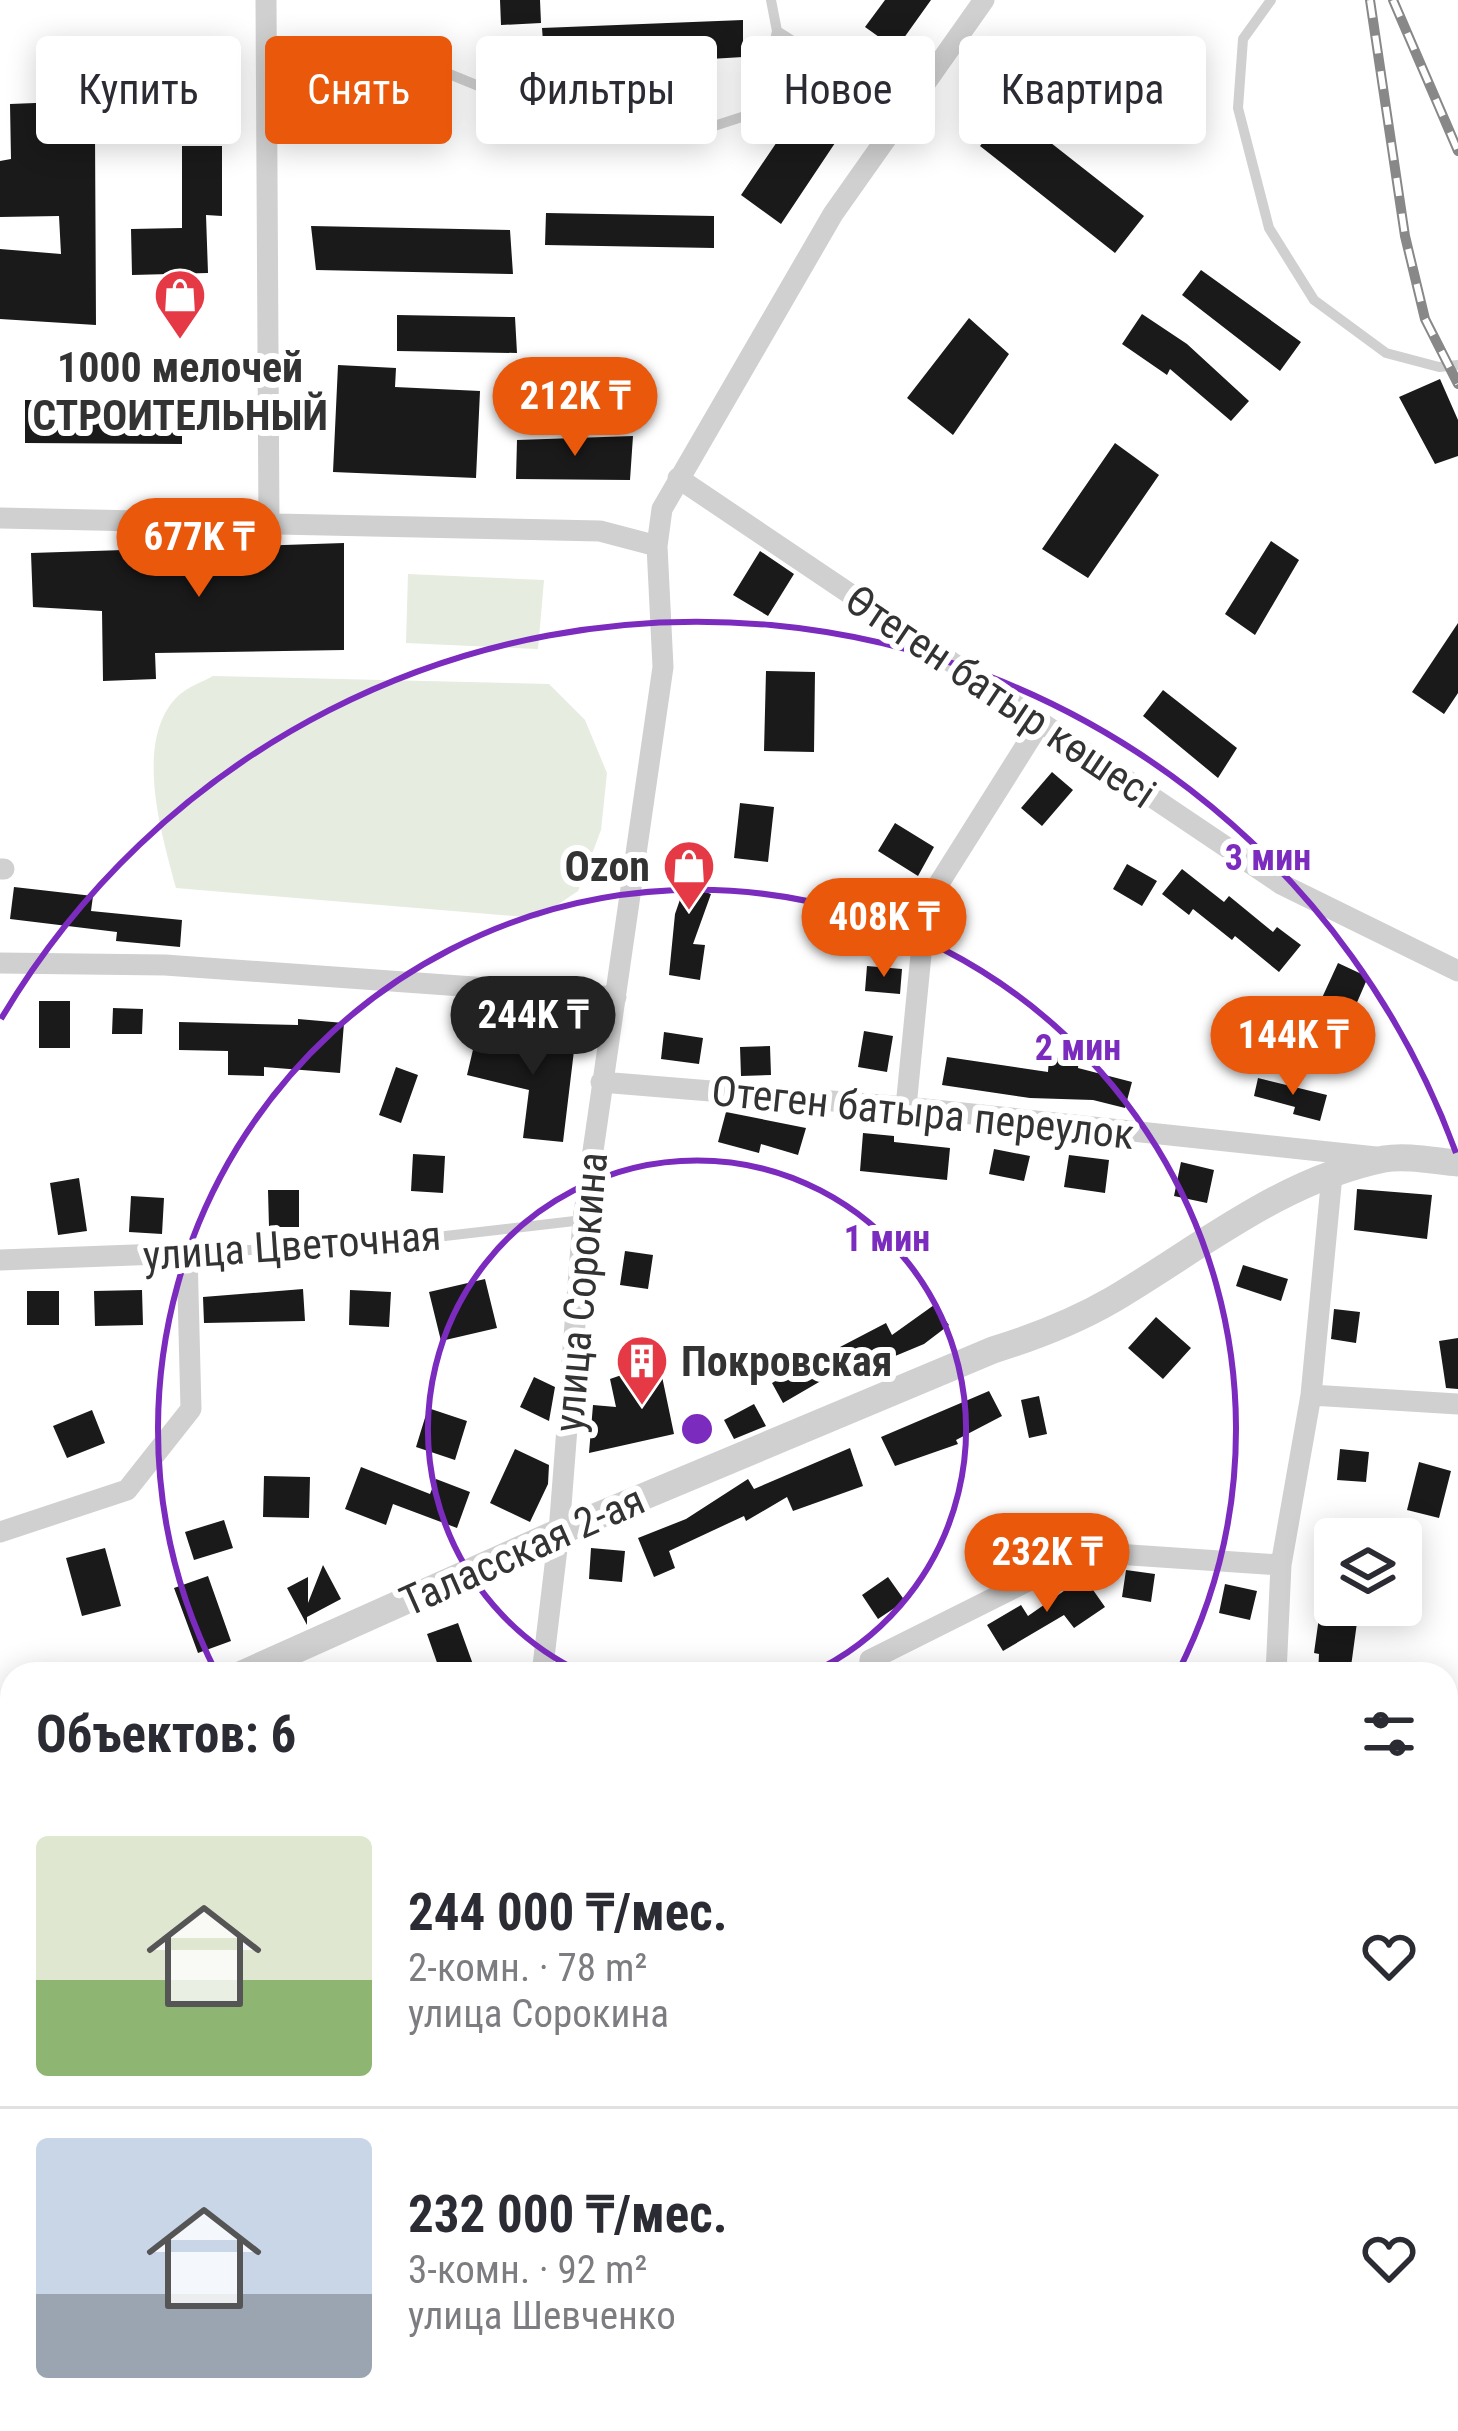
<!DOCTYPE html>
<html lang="ru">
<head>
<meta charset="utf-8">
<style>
  :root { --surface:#fff; --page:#f2f2f3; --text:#2b2b33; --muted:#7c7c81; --line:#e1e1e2; --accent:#ea580c }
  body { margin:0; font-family:"Roboto Condensed",sans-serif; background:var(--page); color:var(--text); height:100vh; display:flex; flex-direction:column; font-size:45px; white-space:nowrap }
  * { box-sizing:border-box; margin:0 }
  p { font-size:39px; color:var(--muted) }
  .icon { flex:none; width:66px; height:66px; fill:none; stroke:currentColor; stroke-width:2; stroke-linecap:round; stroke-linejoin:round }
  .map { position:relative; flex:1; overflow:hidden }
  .side { position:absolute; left:0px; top:1662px; width:1458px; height:771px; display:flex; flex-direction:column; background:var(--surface); border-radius:36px 36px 0 0; box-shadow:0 6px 30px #0003 }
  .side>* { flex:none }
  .hud { position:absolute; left:36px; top:36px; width:1386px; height:108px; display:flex; gap:24px }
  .tools { position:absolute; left:1314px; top:1518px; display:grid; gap:24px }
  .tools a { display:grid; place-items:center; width:108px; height:108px; border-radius:12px; background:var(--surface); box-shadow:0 6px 30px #0003; font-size:60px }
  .price { position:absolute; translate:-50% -102px; padding:0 27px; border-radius:42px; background:var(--accent); color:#fff; font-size:39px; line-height:78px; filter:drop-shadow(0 3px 6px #0008) }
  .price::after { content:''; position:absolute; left:50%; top:72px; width:36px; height:27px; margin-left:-18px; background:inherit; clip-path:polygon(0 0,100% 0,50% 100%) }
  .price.active { background:#222; color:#fff }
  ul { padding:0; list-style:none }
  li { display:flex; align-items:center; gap:36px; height:300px; padding:0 36px }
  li+li { border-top:3px solid var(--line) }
  li span { display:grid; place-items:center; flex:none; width:336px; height:240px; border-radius:12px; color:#555 }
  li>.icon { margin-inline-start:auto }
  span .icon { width:144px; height:144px; fill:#fffc; stroke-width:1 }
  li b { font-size:51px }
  h2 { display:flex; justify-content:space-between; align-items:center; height:144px; padding:0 36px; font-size:51px }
  .tag { padding:0 42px; border-radius:12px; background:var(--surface); box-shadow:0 6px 30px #0003; font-size:42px; line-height:108px }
  .tag.active { background:var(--accent); color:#fff }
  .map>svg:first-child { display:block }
</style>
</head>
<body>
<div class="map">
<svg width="1458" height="2431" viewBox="0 0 1458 2431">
  <rect width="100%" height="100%" fill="#fff"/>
  <!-- green -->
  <path fill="#e6ecdf" d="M 408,574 L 544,580 L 538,649 L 406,643 Z
    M 213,676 L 549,684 L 585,720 L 607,773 L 601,830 L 578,891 L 538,918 L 176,888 C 162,835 132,739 179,695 C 188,687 202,682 213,676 Z"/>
  <!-- building -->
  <path fill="#1a1a1a" d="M 500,0 L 540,0 L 541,23 L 501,25 Z
    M 885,0 L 931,0 L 896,49 L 865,27 Z
    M 743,20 L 743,57 L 545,69 L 542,28 Z
    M 310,61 L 384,63 L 381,119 L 307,115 Z
    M 823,74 L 865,98 L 781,224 L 741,195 Z
    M 61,102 L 62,133 L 95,133 L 96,325 L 0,319 L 0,249 L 61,254 L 59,216 L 0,217 L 0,161 L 11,159 L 10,104 Z
    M 1009,110 L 1144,216 L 1115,253 L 980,146 Z
    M 182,146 L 222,146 L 222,216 L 206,215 L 208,273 L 132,275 L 131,229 L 182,228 Z
    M 546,213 L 714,216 L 714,248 L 545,245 Z
    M 311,226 L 510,230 L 513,274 L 316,270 Z
    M 1201,270 L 1301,342 L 1280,371 L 1182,295 Z
    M 1142,314 L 1187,344 L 1249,401 L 1231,421 L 1170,369 L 1167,375 L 1122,344 Z
    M 397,315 L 515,317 L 517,353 L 397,351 Z
    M 969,318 L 1009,354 L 953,435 L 907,398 Z
    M 338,365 L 396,368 L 395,387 L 480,391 L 476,478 L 333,472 Z
    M 1440,379 L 1458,420 L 1458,456 L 1435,464 L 1399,397 Z
    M 25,400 L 182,401 L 182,444 L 25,443 Z
    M 633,436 L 630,480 L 516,479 L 517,440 Z
    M 1115,443 L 1159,475 L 1088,578 L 1042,549 Z
    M 1271,541 L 1299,560 L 1255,635 L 1225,614 Z
    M 344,543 L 344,650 L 155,653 L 156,679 L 103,681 L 102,611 L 33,607 L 31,553 Z
    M 760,551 L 794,574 L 768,616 L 733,595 Z
    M 1458,623 L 1458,693 L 1444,714 L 1412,692 Z
    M 766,671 L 815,672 L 814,752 L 764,751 Z
    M 1163,690 L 1237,748 L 1218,778 L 1143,716 Z
    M 1052,772 L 1073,790 L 1042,826 L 1021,808 Z
    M 740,803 L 774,807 L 768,862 L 734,858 Z
    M 895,823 L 934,847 L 918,876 L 878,851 Z
    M 1127,864 L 1157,881 L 1142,906 L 1113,889 Z
    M 1182,869 L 1224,902 L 1229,896 L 1273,932 L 1277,927 L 1301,945 L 1279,972 L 1235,936 L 1232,940 L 1193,909 L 1189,915 L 1162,894 Z
    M 685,885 L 711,894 L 693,944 L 705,945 L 700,980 L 669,975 L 675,914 Z
    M 14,887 L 93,896 L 91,911 L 182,920 L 180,947 L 116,941 L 117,932 L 10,919 Z
    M 880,899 L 904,905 L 896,935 L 872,928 Z
    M 1338,963 L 1368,977 L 1352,1014 L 1321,1000 Z
    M 867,966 L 902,969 L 900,994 L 865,991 Z
    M 39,1001 L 70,1001 L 70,1048 L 39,1048 Z
    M 113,1008 L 143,1009 L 142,1034 L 112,1034 Z
    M 298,1019 L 344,1023 L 340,1073 L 264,1067 L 264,1076 L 228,1075 L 228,1051 L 179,1050 L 179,1022 L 298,1025 Z
    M 536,1029 L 576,1034 L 563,1142 L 523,1138 L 529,1090 L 467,1075 L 476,1037 L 533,1051 Z
    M 864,1031 L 893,1036 L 887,1072 L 858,1067 Z
    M 664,1032 L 703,1038 L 699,1064 L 661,1059 Z
    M 770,1046 L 771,1075 L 741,1076 L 740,1047 Z
    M 947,1057 L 1048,1072 L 1049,1057 L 1079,1059 L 1078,1068 L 1132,1082 L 1125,1108 L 1093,1100 L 1030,1098 L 942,1085 Z
    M 396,1067 L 418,1075 L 401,1123 L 379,1115 Z
    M 1258,1078 L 1327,1095 L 1320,1121 L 1293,1114 L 1295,1107 L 1254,1096 Z
    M 726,1112 L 806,1128 L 798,1155 L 761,1144 L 759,1153 L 718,1142 Z
    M 863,1133 L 894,1136 L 894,1142 L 950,1148 L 947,1180 L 860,1171 Z
    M 994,1149 L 1030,1156 L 1024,1181 L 989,1174 Z
    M 413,1154 L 445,1156 L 443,1193 L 411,1191 Z
    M 1069,1155 L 1109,1160 L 1105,1193 L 1064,1187 Z
    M 1181,1162 L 1214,1170 L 1207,1203 L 1174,1196 Z
    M 79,1178 L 87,1231 L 58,1235 L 50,1183 Z
    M 1357,1189 L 1432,1195 L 1427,1239 L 1354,1230 Z
    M 268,1190 L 299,1190 L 299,1227 L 269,1227 Z
    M 131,1196 L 164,1198 L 162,1234 L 129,1232 Z
    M 625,1251 L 653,1255 L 648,1289 L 620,1285 Z
    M 1243,1265 L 1288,1279 L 1281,1301 L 1236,1286 Z
    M 485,1279 L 497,1328 L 441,1341 L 429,1292 Z
    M 303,1289 L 305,1321 L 204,1323 L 203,1297 Z
    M 142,1290 L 143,1325 L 95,1326 L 94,1291 Z
    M 350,1290 L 391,1292 L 389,1327 L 349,1325 Z
    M 27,1291 L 59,1291 L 59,1325 L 27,1325 Z
    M 934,1305 L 949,1325 L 924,1344 L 852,1374 L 840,1347 L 886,1323 L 892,1335 Z
    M 1334,1309 L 1360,1312 L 1356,1343 L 1331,1339 Z
    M 1156,1317 L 1191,1348 L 1163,1379 L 1128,1348 Z
    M 1458,1338 L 1458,1389 L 1446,1388 L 1439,1341 Z
    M 819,1356 L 826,1378 L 783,1403 L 772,1383 Z
    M 659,1362 L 674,1434 L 589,1453 L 593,1405 L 616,1407 L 610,1379 Z
    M 534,1377 L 555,1387 L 549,1421 L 520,1407 Z
    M 989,1391 L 1002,1416 L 956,1440 L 958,1444 L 895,1466 L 881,1437 Z
    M 1039,1396 L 1047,1434 L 1029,1438 L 1021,1400 Z
    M 754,1404 L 766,1426 L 734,1439 L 724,1420 Z
    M 428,1408 L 467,1421 L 455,1460 L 416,1447 Z
    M 92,1410 L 105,1443 L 67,1458 L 53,1426 Z
    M 850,1448 L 863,1486 L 793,1511 L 787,1497 L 746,1521 L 744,1516 L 669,1551 L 675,1568 L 654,1577 L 638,1538 L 686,1519 L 748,1479 L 754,1489 Z
    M 515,1449 L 549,1465 L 548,1484 L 530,1522 L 490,1503 Z
    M 1340,1449 L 1369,1452 L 1366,1482 L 1337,1480 Z
    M 1419,1462 L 1451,1471 L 1439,1518 L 1407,1510 Z
    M 361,1467 L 430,1494 L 436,1479 L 470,1492 L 457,1528 L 393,1504 L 386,1525 L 345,1509 Z
    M 264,1476 L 310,1477 L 309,1518 L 263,1517 Z
    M 224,1520 L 233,1548 L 194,1560 L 185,1532 Z
    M 105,1548 L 121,1606 L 82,1616 L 66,1558 Z
    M 591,1548 L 625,1551 L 622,1582 L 589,1579 Z
    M 323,1565 L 341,1599 L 307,1617 L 307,1625 L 287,1588 L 308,1577 L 308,1603 Z
    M 1126,1570 L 1155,1574 L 1151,1602 L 1122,1597 Z
    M 208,1576 L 231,1641 L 198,1653 L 174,1588 Z
    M 888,1577 L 905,1601 L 878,1619 L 862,1595 Z
    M 1084,1577 L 1105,1607 L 1074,1628 L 1064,1615 L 1003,1651 L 987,1625 L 1021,1605 L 1028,1616 Z
    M 1225,1584 L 1257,1591 L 1250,1620 L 1219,1613 Z
    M 1320,1610 L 1358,1615 L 1350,1674 L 1318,1674 L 1319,1654 L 1314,1653 Z
    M 458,1623 L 475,1670 L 441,1674 L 427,1634 Z"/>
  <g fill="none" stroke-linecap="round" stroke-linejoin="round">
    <!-- service -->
    <path stroke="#d0d0d0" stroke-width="10" d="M 771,0 L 777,31 L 905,112
      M 1271,0 L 1243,39 L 1238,108 L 1269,228 L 1314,300 L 1386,353 L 1439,367 L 1458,365
      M 267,51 L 395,52 L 491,91 L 600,112 L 711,127 L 748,115 L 767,79 L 777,31
      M 187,1253 L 376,1244 L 583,1220"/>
    <!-- minor -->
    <path stroke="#d0d0d0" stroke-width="21" d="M 266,0 L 269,527
      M 678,478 L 1281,884 L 1458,971
      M 0,518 L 600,531 L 657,546
      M 0,869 L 4,869
      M 0,963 L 165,965 L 616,997
      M 601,1082 L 906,1107 L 1376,1157
      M 906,1107 L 926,904 L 1040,723
      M 0,1260 L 187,1253 L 191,1409 L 127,1490 L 0,1532
      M 1311,1395 L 1458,1404
      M 542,1674 L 559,1532 L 583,1220 L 663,667 L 657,546 L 662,509 L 833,214 L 984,0
      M 869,1674 L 870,1660 L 1086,1552 L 1281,1565
      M 1276,1674 L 1281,1565 L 1311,1395 L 1332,1175
      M 1446,1902 L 1458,1903
      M 1446,2204 L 1458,2200
      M 1446,2318 L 1458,2322
      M 0,2366 L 12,2364
      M 457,2431 L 458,2421
      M 871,2431 L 881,2428 L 879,2421
      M 1062,2431 L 1090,2421"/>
    <!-- tertiary -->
    <path stroke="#d0d0d0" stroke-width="27" d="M 242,1674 L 559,1532 L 993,1350 C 1035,1337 1074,1322 1112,1300 C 1200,1248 1281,1180 1384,1159 C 1406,1155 1435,1161 1458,1163
      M 0,1778 L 12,1773"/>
    <!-- rail casing -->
    <g stroke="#888" stroke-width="10">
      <path id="rail" d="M 1370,0 L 1405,236 L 1425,319 L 1458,384
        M 1393,0 L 1458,151"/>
    </g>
    <!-- rail -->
    <use href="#rail" stroke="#fff" stroke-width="6" stroke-dasharray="18" stroke-linecap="butt"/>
  </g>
  <!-- distance rings -->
  <g fill="none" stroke="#7b2cbf" stroke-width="6">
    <path d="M585 1674A269 269 0 1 1 809 1674"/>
    <path d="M217 1674A539 539 0 1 1 1177 1674"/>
    <path d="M1 1019A808 808 0 0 1 1456 1153"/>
  </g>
  <!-- icons -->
  <defs>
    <g id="shop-pin" transform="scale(2.7)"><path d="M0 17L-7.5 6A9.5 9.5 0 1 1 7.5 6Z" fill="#e63946" stroke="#fff"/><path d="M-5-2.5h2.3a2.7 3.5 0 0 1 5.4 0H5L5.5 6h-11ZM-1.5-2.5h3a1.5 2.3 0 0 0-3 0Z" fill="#fff"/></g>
    <g id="building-pin" transform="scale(2.7)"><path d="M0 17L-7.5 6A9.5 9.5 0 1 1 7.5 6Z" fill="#e63946" stroke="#fff"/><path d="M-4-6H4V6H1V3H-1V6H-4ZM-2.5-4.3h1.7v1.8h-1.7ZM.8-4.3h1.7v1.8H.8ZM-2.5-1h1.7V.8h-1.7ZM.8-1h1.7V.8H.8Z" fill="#fff"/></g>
  </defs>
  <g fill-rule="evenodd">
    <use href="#shop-pin" x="180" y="295"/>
    <use href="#shop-pin" x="689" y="866"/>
    <use href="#building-pin" x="642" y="1361"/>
  </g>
  <g text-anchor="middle" stroke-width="12" stroke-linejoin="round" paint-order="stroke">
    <!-- poi labels -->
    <g font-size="42" font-weight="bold" fill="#333" stroke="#fff">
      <text x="180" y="382">1000 мелочей<tspan x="180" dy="48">СТРОИТЕЛЬНЫЙ</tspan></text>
      <text x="650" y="881" text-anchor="end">Ozon</text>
      <text x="681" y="1376" text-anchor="start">Покровская</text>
    </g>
    <!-- street labels -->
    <g font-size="42" fill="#333" stroke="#fff">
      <text transform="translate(1001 696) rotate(34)" y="15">Өтеген батыр көшесі</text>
      <text transform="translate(923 1112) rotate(6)" y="15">Отеген батыра переулок</text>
      <text transform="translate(292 1245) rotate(-4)" y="15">улица Цветочная</text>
      <text transform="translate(580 1292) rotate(-85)" y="15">улица Сорокина</text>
      <text transform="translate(522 1550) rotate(-24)" y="15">Таласская 2-ая</text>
    </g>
  </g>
  <circle cx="697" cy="1429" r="18" fill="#7b2cbf" stroke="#fff" stroke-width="6"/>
  <g font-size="36" text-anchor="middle" font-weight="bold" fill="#7b2cbf" stroke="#fff" stroke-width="12" stroke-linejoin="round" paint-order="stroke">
    <text x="1268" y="870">3 мин</text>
    <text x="1078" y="1060">2 мин</text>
    <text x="887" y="1251">1 мин</text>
  </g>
</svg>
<div class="tools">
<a><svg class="icon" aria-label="layers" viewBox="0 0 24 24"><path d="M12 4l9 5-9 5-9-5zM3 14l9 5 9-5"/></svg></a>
</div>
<b class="price" style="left:575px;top:459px">212K ₸</b>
<b class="price" style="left:199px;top:600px">677K ₸</b>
<b class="price" style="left:884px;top:980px">408K ₸</b>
<b class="price active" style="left:533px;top:1078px">244K ₸</b>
<b class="price" style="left:1293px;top:1098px">144K ₸</b>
<b class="price" style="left:1047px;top:1615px">232K ₸</b>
<div class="hud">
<a class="tag">Купить</a>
<a class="tag active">Снять</a>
<a class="tag">Фильтры</a>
<a class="tag">Новое</a>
<a class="tag">Квартира</a>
</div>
<section class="side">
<h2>Объектов: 6<svg class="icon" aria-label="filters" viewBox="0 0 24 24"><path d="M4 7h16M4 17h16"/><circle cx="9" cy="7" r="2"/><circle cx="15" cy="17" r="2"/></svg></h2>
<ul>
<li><span style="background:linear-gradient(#dfe7d0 60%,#8fb573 0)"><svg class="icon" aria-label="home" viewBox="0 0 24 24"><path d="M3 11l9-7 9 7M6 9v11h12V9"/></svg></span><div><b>244 000 ₸/мес.</b><p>2-комн. · 78 m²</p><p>улица Сорокина</p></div><svg class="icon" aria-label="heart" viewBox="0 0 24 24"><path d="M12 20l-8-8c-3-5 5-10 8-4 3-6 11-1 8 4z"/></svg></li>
<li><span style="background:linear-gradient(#c9d6e8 65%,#9aa5b1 0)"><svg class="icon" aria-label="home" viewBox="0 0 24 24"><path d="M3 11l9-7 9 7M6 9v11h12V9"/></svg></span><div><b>232 000 ₸/мес.</b><p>3-комн. · 92 m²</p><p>улица Шевченко</p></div><svg class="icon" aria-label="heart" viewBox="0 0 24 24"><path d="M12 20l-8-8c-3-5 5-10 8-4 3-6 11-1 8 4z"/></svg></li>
</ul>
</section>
</div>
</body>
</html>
